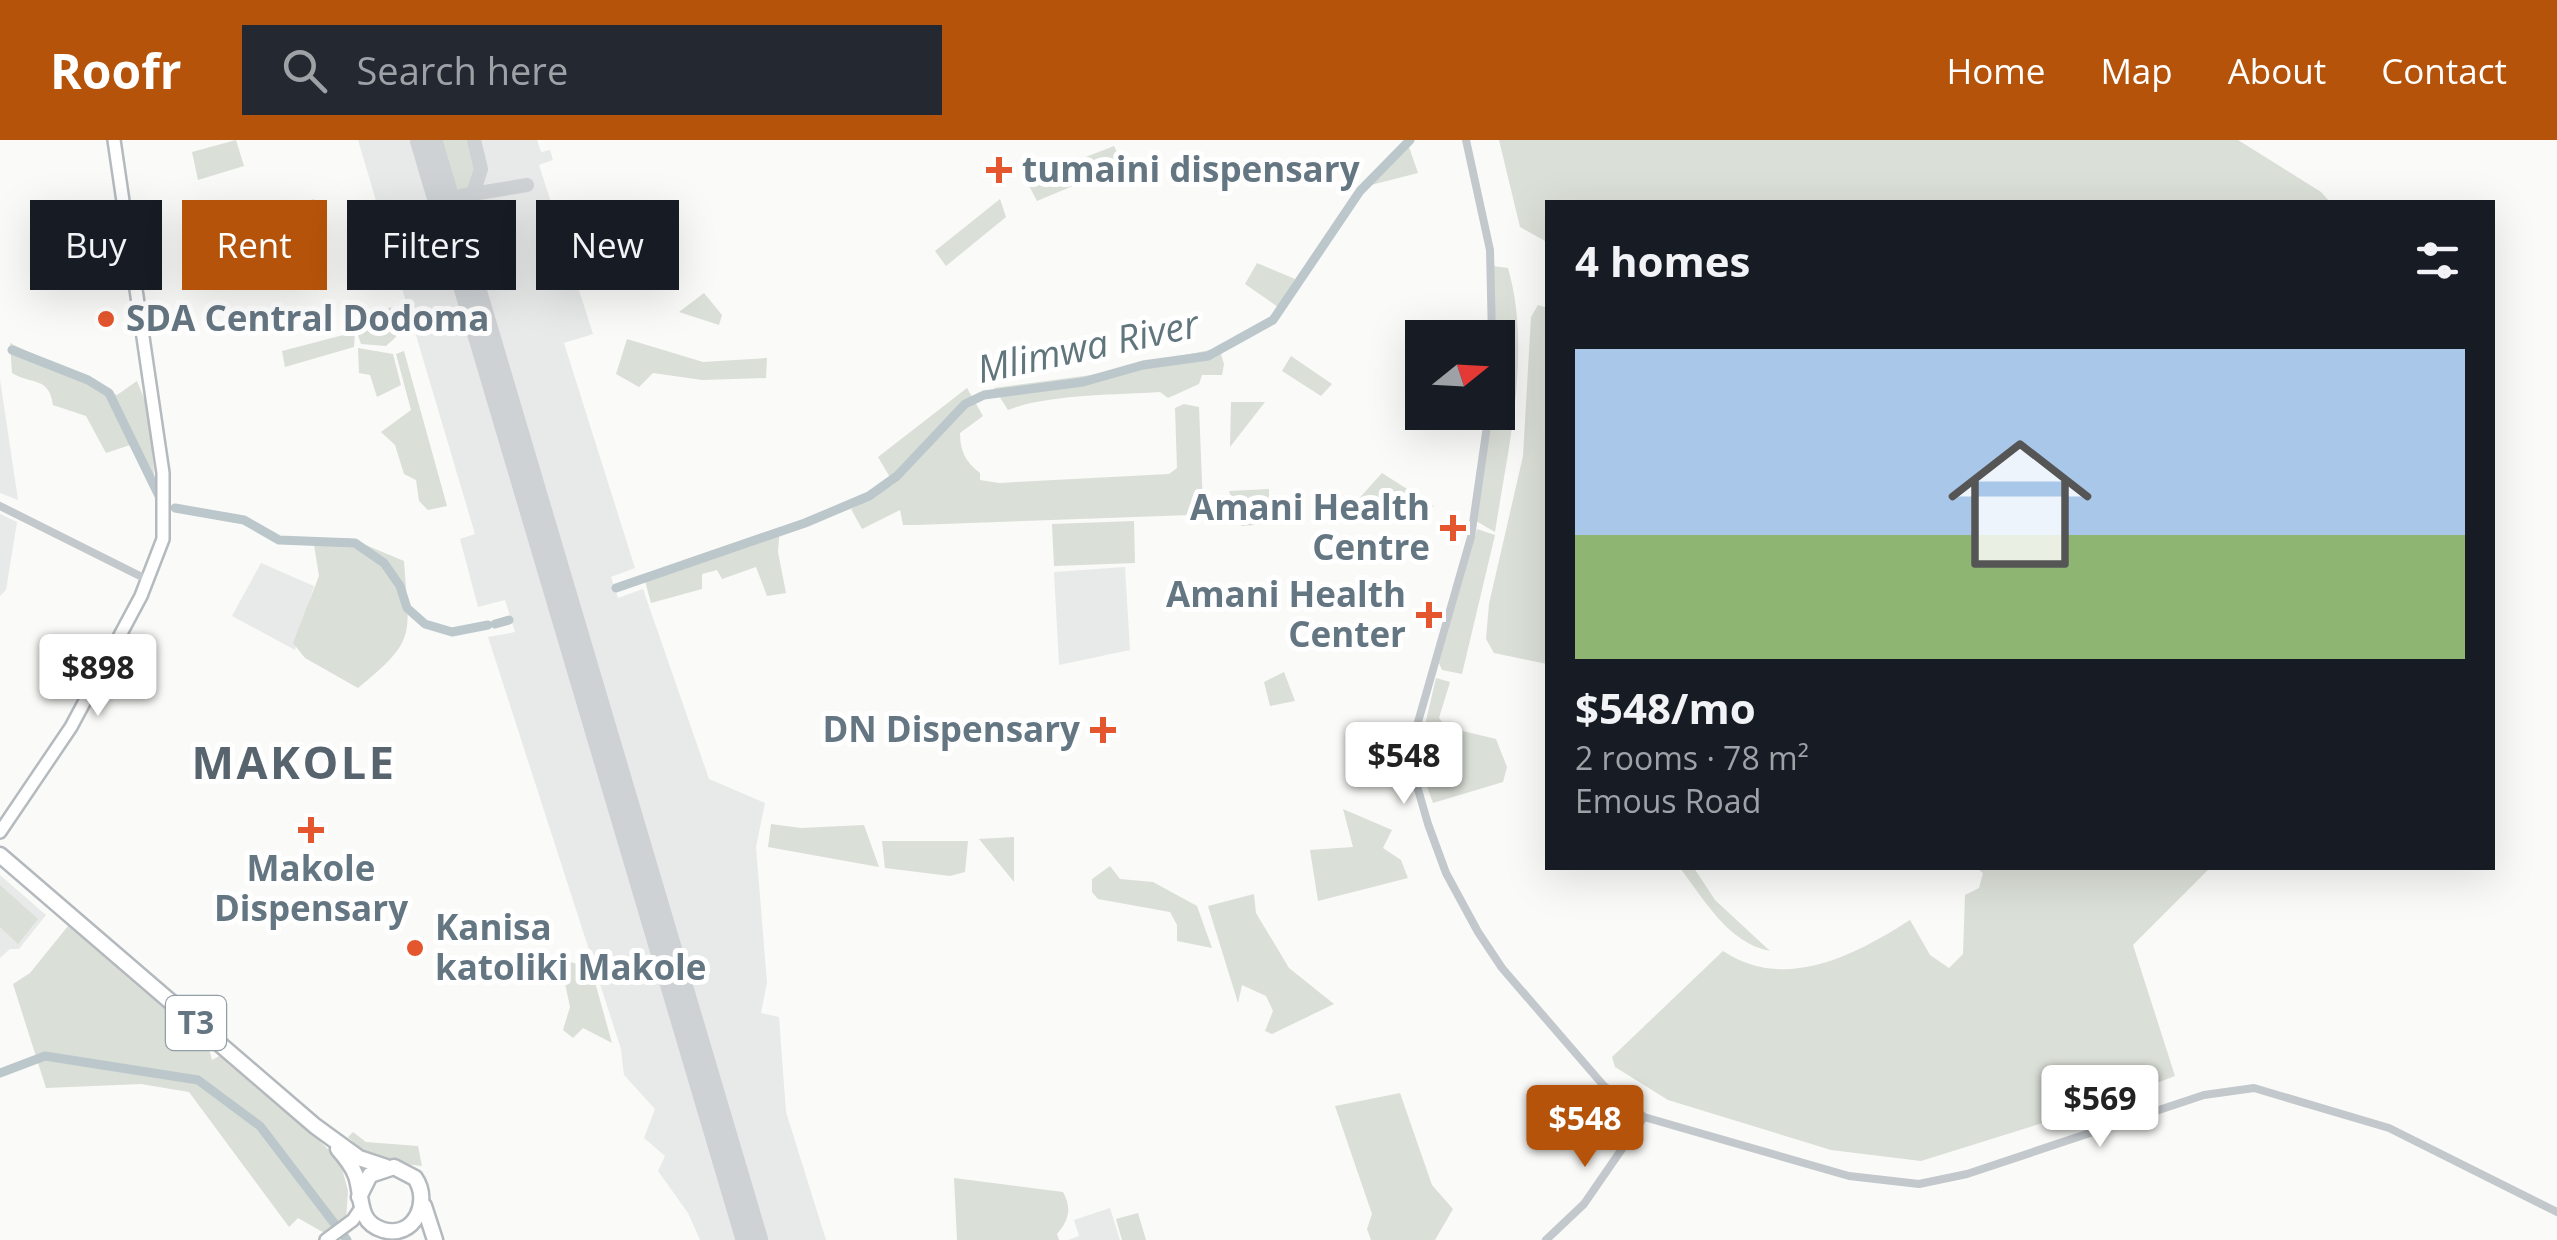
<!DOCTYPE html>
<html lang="en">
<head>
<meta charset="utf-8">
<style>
  :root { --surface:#171b24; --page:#242831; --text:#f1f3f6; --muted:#9ea1a6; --accent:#b45309 }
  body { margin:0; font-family:"Open Sans",sans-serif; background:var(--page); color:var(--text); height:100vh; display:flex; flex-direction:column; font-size:38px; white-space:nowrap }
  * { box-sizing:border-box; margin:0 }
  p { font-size:32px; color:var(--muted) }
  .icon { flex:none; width:55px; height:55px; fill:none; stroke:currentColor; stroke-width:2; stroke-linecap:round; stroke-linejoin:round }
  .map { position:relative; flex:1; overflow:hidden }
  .panel { position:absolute; left:1545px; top:60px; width:950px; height:670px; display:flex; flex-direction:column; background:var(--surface); border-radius:0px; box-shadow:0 10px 40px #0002 }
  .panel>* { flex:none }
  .guide { position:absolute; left:30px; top:60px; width:950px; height:90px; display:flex; gap:20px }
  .needle { width:65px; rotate:72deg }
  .controls { position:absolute; left:1405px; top:180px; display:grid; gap:20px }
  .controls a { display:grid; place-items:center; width:110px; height:110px; border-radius:0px; background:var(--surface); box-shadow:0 10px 40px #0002; font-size:50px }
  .price { position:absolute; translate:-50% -85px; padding:0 22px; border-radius:10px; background:#fff; color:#222; font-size:32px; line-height:65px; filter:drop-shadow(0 2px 5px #0008) }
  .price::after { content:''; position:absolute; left:50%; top:60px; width:30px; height:22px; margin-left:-15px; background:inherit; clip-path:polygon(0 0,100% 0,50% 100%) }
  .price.active { background:var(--accent); color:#fff }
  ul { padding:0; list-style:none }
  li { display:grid; align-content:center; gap:20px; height:530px; padding:0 30px }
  li span { display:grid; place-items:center; height:310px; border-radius:0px; color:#555 }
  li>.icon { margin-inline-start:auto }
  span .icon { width:180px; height:180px; fill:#fffc; stroke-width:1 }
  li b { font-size:42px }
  h2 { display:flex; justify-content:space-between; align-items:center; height:120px; padding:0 30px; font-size:42px }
  .pill { padding:0 35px; border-radius:0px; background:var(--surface); box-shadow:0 10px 40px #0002; font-size:35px; line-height:90px }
  .pill.active { background:var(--accent); color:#fff }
  header { display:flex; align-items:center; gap:60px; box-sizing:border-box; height:140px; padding:0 50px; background:var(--accent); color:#fff }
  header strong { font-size:48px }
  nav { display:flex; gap:55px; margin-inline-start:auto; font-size:35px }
  .search { width:700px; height:90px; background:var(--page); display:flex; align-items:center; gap:25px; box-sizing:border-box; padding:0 35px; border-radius:0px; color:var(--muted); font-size:38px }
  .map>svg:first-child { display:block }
</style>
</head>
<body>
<header>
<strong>Roofr</strong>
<div class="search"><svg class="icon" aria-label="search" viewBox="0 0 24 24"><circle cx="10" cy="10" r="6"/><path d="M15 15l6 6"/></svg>Search here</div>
<nav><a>Home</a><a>Map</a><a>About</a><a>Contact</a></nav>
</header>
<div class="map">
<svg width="2557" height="1100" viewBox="0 0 2557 1100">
  <rect width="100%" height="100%" fill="#fafaf8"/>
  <!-- built -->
  <path fill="#e8e9e9" d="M 358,0 L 537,0 L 541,12 L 550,10 L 553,20 L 539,25 L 593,194 L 564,203 L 635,428 L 611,437 L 618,458 L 643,449 L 709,639 L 765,663 L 756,707 L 767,843 L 761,873 L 779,877 L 786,972 L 826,1100 L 700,1100 L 688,1073 L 658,1031 L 665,1016 L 644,998 L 655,969 L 624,935 L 621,909 L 488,497 L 515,492 L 505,460 L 478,467 L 460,399 L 475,394 Z
    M 0,239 L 18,360 L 0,353 Z
    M 0,374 L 17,382 L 6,450 L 0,456 Z
    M 261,423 L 314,446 L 295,510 L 232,476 Z
    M 1125,427 L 1130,510 L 1059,525 L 1054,432 Z
    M 0,735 L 46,775 L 19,809 L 10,809 L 0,818 Z
    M 1110,1068 L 1120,1100 L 1068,1100 L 1079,1096 L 1074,1080 Z"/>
  <!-- green -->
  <path fill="#dadfd7" d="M 236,0 L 244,26 L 198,40 L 192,12 Z
    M 438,0 L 469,0 L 477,32 L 469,50 L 452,48 Z
    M 1499,0 L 2238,0 L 2321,52 L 2330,62 L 1548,62 L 1547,102 L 1520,87 Z
    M 1114,6 L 1123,25 L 1037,61 L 1027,42 L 1037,36 Z
    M 1409,7 L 1418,33 L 1371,45 Z
    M 314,59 L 325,91 L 307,97 L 297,65 Z
    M 1000,59 L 1006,77 L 946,126 L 935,111 Z
    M 1257,123 L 1295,139 L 1278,167 L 1245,144 Z
    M 1493,126 L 1508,128 C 1532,211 1508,308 1495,392 L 1476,381 L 1492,273 L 1498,272 Z
    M 704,153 L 722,175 L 719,185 L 679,172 Z
    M 1538,165 L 1548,168 L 1547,524 L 1494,513 L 1486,499 L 1489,464 L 1523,316 L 1531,177 Z
    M 391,167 L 396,197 L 386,206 L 361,204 L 350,172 L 372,179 Z
    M 355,192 L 354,207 L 285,227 L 282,211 Z
    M 627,199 L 703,222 L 767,218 L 766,238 L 702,240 L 653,233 L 639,247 L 616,234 Z
    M 10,203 L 117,255 L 137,241 L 148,268 L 156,354 L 133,304 L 106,313 L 86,276 L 53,265 C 49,236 32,245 12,233 Z
    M 358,208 L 393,214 L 401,245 L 377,257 L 370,235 L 359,233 Z
    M 1219,208 L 1224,224 L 1222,235 L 1202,235 L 1199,244 L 1168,258 L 1160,252 C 1116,255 1048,254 1008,270 L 994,248 L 1091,235 Z
    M 404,211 L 447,366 L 428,370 L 419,361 L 416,340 L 404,334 L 395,305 L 381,292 L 411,270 L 396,214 Z
    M 1291,216 L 1332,244 L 1321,256 L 1282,231 Z
    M 967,248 L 983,276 L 960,293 C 960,312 966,322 980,333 L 980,340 L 999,343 L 1169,334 L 1177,328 L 1175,268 L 1184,264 L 1199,267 L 1203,367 L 1190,375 L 916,385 L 903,385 L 900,370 L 862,389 L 851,369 L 894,344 L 878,317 Z
    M 1231,262 L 1265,262 L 1230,307 Z
    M 1382,333 L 1434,366 L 1411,377 L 1359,379 L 1354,364 Z
    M 1269,349 L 1269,384 L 1241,386 L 1229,351 Z
    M 1134,381 L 1135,423 L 1054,426 L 1052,384 Z
    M 780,387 L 778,412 L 786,453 L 767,456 L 756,427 L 722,439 L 717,430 L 702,434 L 702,449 L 651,463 L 645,441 L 681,429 L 684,420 Z
    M 1477,389 L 1495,395 L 1462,534 L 1442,530 L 1439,523 Z
    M 349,398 L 404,421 C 409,496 418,499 358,548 L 305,518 L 293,503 L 319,436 L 314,405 Z
    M 1284,532 L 1295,561 L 1270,566 L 1264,542 Z
    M 1436,538 L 1450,542 L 1439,578 L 1446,587 L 1496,599 L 1507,627 L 1503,642 L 1433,663 L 1417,619 Z
    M 1343,669 L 1392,690 L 1383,708 L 1401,720 L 1408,738 L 1318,761 L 1310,710 L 1353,707 Z
    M 771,684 L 801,688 L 864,685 L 879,727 L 768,707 Z
    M 1014,697 L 1014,742 L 979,699 Z
    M 882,701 L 968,701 L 965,732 L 950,736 L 885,728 Z
    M 1110,726 L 1120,739 L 1153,742 L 1197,766 L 1212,808 L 1177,801 L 1177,785 L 1170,772 L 1098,759 L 1092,752 L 1092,739 Z
    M 1680,728 L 1694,728 L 1715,760 L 1770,811 C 1728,803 1704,759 1680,728 Z
    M 1976,728 L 2210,728 L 2133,805 L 2175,936 L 2100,965 L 1921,1021 L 1831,1010 L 1668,960 L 1615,927 L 1612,917 L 1723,811 C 1784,852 1854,816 1910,780 L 1930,815 L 1949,828 L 1963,814 L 1965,755 L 1979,748 L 1983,733 Z
    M 0,745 L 38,779 L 18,804 L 0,787 Z
    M 1254,754 L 1256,773 L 1289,828 L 1334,864 L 1272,894 L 1265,891 L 1273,871 L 1266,856 L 1242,845 L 1238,863 L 1208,766 Z
    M 68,786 L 206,898 L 212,920 L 221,915 L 281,963 L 340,1021 L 348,1051 L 346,1080 L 326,1094 L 298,1078 L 289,1087 L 189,952 L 141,944 L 46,948 L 13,844 L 30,833 Z
    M 560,819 L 591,828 L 612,903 L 583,888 L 573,898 L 563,890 L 570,867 Z
    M 1400,953 L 1432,1045 L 1453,1069 L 1435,1100 L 1371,1100 L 1367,1089 L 1372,1074 L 1335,966 Z
    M 353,992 L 366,1002 L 418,1006 L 422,1026 L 373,1020 L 348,997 Z
    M 954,1038 L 1063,1052 C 1072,1069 1069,1080 1057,1094 L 1059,1100 L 957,1100 Z
    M 1138,1073 L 1146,1100 L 1122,1100 L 1116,1079 Z"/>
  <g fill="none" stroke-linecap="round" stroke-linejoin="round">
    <!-- river -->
    <path stroke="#bbc7cb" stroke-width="9" d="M 12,210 L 88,240 L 109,253 L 161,360
      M 175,368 L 244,380 L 279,400 L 355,403 L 384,423 L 400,446 L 407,468 L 425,484 L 452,492 L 488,485
      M 616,448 L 805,383 L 869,356 L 897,336 L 965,264 L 984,255 L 1083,242 L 1143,225 L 1208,216 L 1273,180 L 1360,51 L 1410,0
      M 495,484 L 509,480
      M 0,933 L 45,916 L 198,940 L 260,986 L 347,1100"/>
    <!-- taxiway -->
    <path stroke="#ced2d4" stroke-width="14" d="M 473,54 L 481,29 L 474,0
      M 442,59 L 527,45"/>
    <!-- runway -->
    <path stroke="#ced2d4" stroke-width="32" d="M 426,0 L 752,1100"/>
    <!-- major casing -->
    <g stroke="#b5babe" stroke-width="16">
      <path id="major" d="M 0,692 L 71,587 L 141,456 L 163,399 L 163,333 L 114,0
        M 326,1100 L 353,1080 L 361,1068"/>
    </g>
    <!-- highway casing -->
    <g stroke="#b4b9bd" stroke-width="19">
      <path id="highway" d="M 0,715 L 315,986 L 359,1018 L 386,1027
        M 338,1009 C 345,1017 352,1025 356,1036 C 363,1056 356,1082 383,1090 C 415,1099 431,1061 415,1038 L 394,1027 L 370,1035 L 359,1057
        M 424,1066 L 435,1100"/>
    </g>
    <!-- minor -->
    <path stroke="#c3c8cc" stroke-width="8" d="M 1466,0 L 1490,110 L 1492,198
      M 1489,272 L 1471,397 L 1412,603 L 1411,625 L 1428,684 L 1446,733 L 1478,792 L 1502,828 L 1604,946 L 1644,977 L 1849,1036 L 1919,1044 L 1967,1034 L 2204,955 L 2254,948 L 2389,988 L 2557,1072
      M 0,366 L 148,440
      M 1546,1100 L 1584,1064 L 1644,977"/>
    <!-- major -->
    <use href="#major" stroke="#fff" stroke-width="11"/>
    <!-- highway -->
    <use href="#highway" stroke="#fff" stroke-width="14"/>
  </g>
  <!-- markers -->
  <g fill="#e4572e" stroke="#fff" stroke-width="4">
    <path d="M994 15h10v10h10v10h-10v10h-10v-10h-10v-10h10z"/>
    <circle cx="106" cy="179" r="10"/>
    <path d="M1448 373h10v10h10v10h-10v10h-10v-10h-10v-10h10z"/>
    <path d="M1424 460h10v10h10v10h-10v10h-10v-10h-10v-10h10z"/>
    <path d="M1098 575h10v10h10v10h-10v10h-10v-10h-10v-10h10z"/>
    <path d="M306 675h10v10h10v10h-10v10h-10v-10h-10v-10h10z"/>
    <circle cx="415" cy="808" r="10"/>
  </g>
  <g text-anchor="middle" stroke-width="10" stroke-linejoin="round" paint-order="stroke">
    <!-- shield labels -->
    <rect fill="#fff" stroke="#939fa8" stroke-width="2.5" x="166" y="856" width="60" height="54" rx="8"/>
    <g font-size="32" font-weight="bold" fill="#657683">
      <text x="196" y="894">T3</text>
    </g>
    <!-- poi labels -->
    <g font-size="35" font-weight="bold" fill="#657683" stroke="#fff" text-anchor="start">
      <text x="1022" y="42">tumaini dispensary</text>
      <text x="126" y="191">SDA Central Dodoma</text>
      <text x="1430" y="380" text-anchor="end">Amani Health<tspan x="1430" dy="40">Centre</tspan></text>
      <text x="1406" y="467" text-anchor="end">Amani Health<tspan x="1406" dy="40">Center</tspan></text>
      <text x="1080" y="602" text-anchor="end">DN Dispensary</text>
      <text x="311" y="741" text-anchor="middle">Makole<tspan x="311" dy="40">Dispensary</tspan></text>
      <text x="435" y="800">Kanisa<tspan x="435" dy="40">katoliki Makole</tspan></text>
    </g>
    <!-- water labels -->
    <g font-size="38" font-style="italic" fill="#60757c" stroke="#fff">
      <text transform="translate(1088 207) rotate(-12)" y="13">Mlimwa River</text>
    </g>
    <!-- district labels -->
    <g font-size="45" font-weight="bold" letter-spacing="2.5" fill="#57646e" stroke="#fff">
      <text x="294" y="639">MAKOLE</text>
    </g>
  </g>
</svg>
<div class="controls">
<a><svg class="needle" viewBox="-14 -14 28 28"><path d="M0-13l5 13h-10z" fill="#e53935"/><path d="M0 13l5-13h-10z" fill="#9ea1a6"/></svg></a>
</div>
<b class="price" style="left:98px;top:579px">$898</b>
<b class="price" style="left:1404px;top:667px">$548</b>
<b class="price" style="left:2100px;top:1010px">$569</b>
<b class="price active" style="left:1585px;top:1030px">$548</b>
<div class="guide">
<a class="pill">Buy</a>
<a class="pill active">Rent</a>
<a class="pill">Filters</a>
<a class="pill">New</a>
</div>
<section class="panel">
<h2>4 homes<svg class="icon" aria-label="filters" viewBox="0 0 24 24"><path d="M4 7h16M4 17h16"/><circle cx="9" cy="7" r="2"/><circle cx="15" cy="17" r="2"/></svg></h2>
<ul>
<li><span style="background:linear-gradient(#a9c7e8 60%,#8fb573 0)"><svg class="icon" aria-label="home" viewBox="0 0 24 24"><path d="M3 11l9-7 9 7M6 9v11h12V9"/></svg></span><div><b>$548/mo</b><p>2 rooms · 78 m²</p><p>Emous Road</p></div></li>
</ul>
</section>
</div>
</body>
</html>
